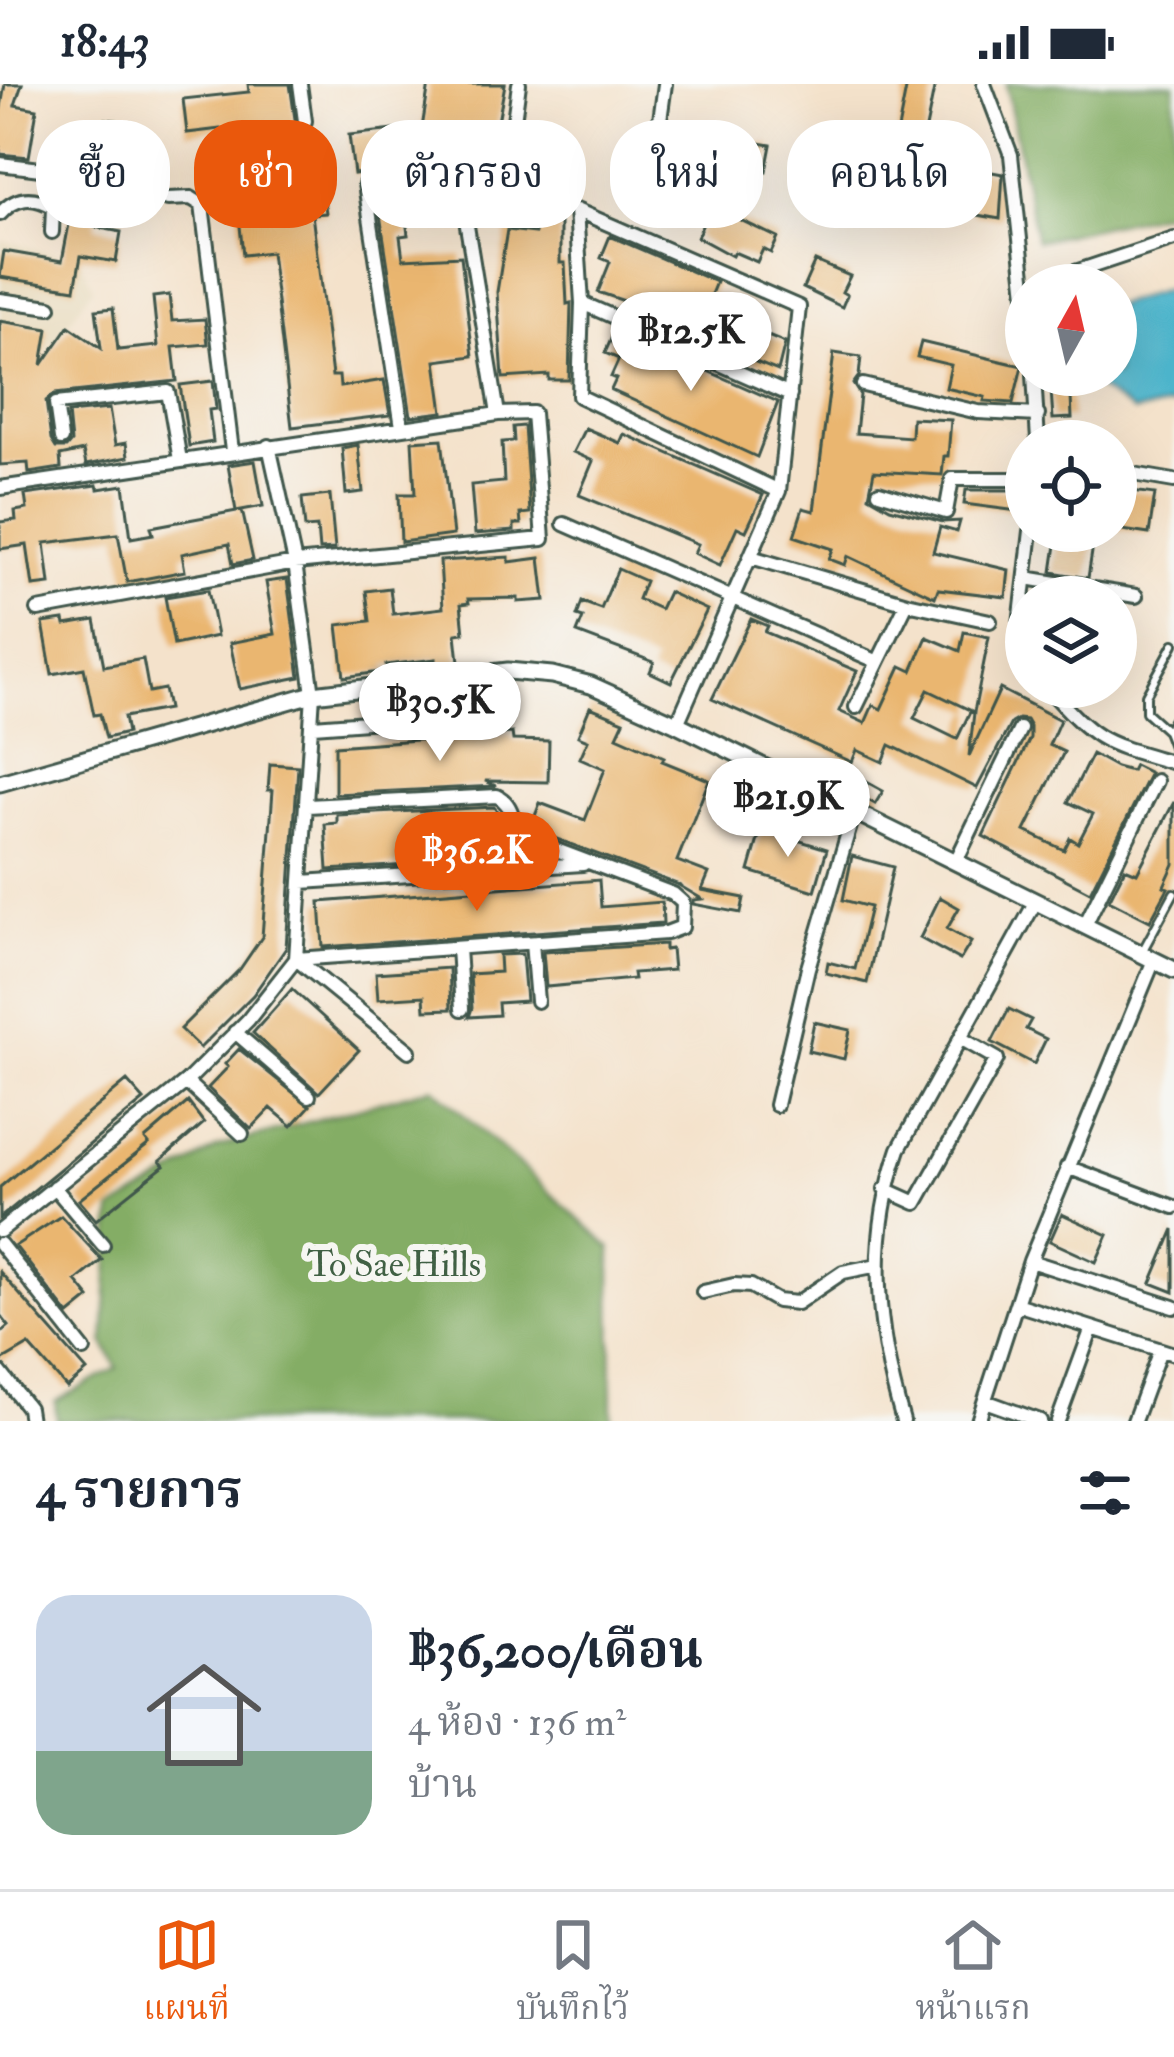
<!DOCTYPE html>
<html lang="th">
<head>
<meta charset="utf-8">
<style>
  :root { --surface:#fff; --page:#f6f6f7; --text:#1f2937; --muted:#747a83; --line:#e0e1e3; --accent:#ea580c }
  body { margin:0; font-family:"IM FELL Double Pica","Noto Serif Thai",serif; background:var(--page); color:var(--text); height:100vh; display:flex; flex-direction:column; font-size:45px; white-space:nowrap }
  * { box-sizing:border-box; margin:0 }
  p { font-size:39px; color:var(--muted) }
  .icon { flex:none; width:66px; height:66px; fill:none; stroke:currentColor; stroke-width:2; stroke-linecap:round; stroke-linejoin:round }
  .map { position:relative; height:1337px; overflow:hidden }
  .panel { display:flex; flex-direction:column; background:var(--surface); flex:1 }
  .panel>* { flex:none }
  .top-card { position:absolute; left:36px; top:36px; width:1104px; height:108px; display:flex; gap:24px }
  .needle { width:78px; rotate:8deg }
  .tools { position:absolute; left:1005px; top:180px; display:grid; gap:24px }
  .tools a { display:grid; place-items:center; width:132px; height:132px; border-radius:50%; background:var(--surface); box-shadow:0 12px 48px #0002; font-size:60px }
  .price { position:absolute; translate:-50% -102px; padding:0 27px; border-radius:42px; background:#fff; color:#222; font-size:39px; line-height:78px; filter:drop-shadow(0 3px 6px #0008) }
  .price::after { content:''; position:absolute; left:50%; top:72px; width:36px; height:27px; margin-left:-18px; background:inherit; clip-path:polygon(0 0,100% 0,50% 100%) }
  .price.selected { background:var(--accent); color:#fff }
  ul { padding:0; list-style:none }
  li { display:flex; align-items:center; gap:36px; height:300px; padding:0 36px }
  li span { display:grid; place-items:center; flex:none; width:336px; height:240px; border-radius:36px; color:#555 }
  li>.icon { margin-inline-start:auto }
  span .icon { width:144px; height:144px; fill:#fffc; stroke-width:1 }
  li b { font-size:51px }
  h2 { display:flex; justify-content:space-between; align-items:center; height:144px; padding:0 36px; font-size:51px }
  .tag { padding:0 42px; border-radius:48px; background:var(--surface); box-shadow:0 12px 48px #0002; font-size:42px; line-height:108px }
  .tag.selected { background:var(--accent); color:#fff }
  .status { display:flex; justify-content:space-between; align-items:center; height:84px; padding:0 60px; background:var(--surface); direction:ltr }
  .status svg { height:33px; fill:currentColor }
  .tabs { display:flex; justify-content:space-around; align-items:center; height:168px; border-top:3px solid var(--line); background:var(--surface); font-size:33px; color:var(--muted) }
  .tabs a { display:grid; justify-items:center; gap:6px }
  .tabs .selected { color:var(--accent) }
  .map>svg:first-child { display:block }
</style>
</head>
<body>
<div class="status"><b>18:43</b><svg viewBox="0 0 49 12"><path d="M0 12V9h3v3zM5 12V6h3v6zM10 12V3h3v9zM15 12V0h3v12zM26 1h20v11H26zM47 4h2v5h-2z"/></svg></div>
<div class="map">
<svg width="1174" height="1337" viewBox="0 0 1174 1337">
  <rect width="100%" height="100%" fill="#f6f6f2"/>
  <filter id="ink" filterUnits="userSpaceOnUse"><feTurbulence type="fractalNoise" baseFrequency=".00833" numOctaves="2"/><feDisplacementMap in="SourceGraphic" scale="24" xChannelSelector="R" yChannelSelector="G"/><feConvolveMatrix kernelMatrix="1 2 1 2 8 2 1 2 1" color-interpolation-filters="sRGB"/></filter>
  <filter id="wash" filterUnits="userSpaceOnUse"><feTurbulence type="fractalNoise" baseFrequency=".004" numOctaves="4" result="noise"/><feDisplacementMap in="SourceGraphic" scale="48" xChannelSelector="R" yChannelSelector="G"/><feGaussianBlur stdDeviation="2.7" result="paint"/><feColorMatrix in="noise" values="0 0 0 0 0 0 0 0 0 0 0 0 0 0 0 0 0 1.4 0 .05"/><feComposite in="paint" operator="in"/></filter>
  <g filter="url(#wash)">
    <rect width="100%" height="100%" fill="#f4e2cb"/>
    <!-- built -->
    <path fill="#e8d9ba" d="M 0,156 L 81,177 L 93,204 L 45,270 L 0,268 Z"/>
    <!-- forest -->
    <path fill="#84ad65" stroke="#52754c" stroke-width="3" d="M 1006,0 L 1174,0 L 1174,126 L 1036,157 Z
      M 433,1003 L 611,1164 L 612,1337 L 57,1337 L 55,1318 L 117,1284 L 104,1259 L 112,1127 L 219,1063 Z"/>
    <!-- water -->
    <path fill="#4db5cc" stroke="#367980" stroke-width="3" d="M 1174,203 L 1174,321 L 1134,328 L 1097,304 L 1099,291 L 1116,291 L 1116,221 Z"/>
    <g id="blocks">
      <!-- building -->
      <path fill="#eab66f" d="M 5,0 L 22,0 L 15,21 L 37,25 L 29,73 L 0,70 L 0,29 Z
        M 248,0 L 290,0 L 296,42 L 303,47 L 305,60 L 317,58 L 326,129 L 312,130 L 332,292 L 339,292 L 340,303 L 384,296 L 390,331 L 292,343 L 271,168 L 243,171 L 237,113 L 264,110 L 254,41 L 187,49 L 183,15 L 249,8 Z
        M 429,0 L 505,0 L 490,81 L 446,74 L 447,68 L 419,63 Z
        M 907,0 L 935,0 L 922,64 L 896,56 Z
        M 106,35 L 132,38 L 128,74 L 102,71 Z
        M 395,46 L 408,151 L 400,152 L 403,175 L 461,172 L 473,272 L 436,277 L 443,328 L 411,332 L 375,98 L 370,88 L 354,90 L 349,51 Z
        M 741,56 L 771,61 L 766,87 L 736,81 Z
        M 920,75 L 1003,90 L 1000,135 L 972,130 L 974,118 L 914,110 Z
        M 537,101 L 560,102 L 560,179 L 565,179 L 567,220 L 571,219 L 569,296 L 549,296 L 549,291 L 503,294 L 497,208 L 507,146 L 535,149 Z
        M 711,122 L 778,154 L 771,169 L 763,165 L 757,178 L 734,168 L 732,172 L 697,153 Z
        M 71,130 L 97,135 L 95,143 L 121,148 L 116,178 L 81,172 L 75,205 L 0,193 L 4,167 L 62,177 Z
        M 610,152 L 716,198 L 705,225 L 745,242 L 736,262 L 659,229 L 598,208 L 610,178 L 601,174 Z
        M 815,177 L 850,192 L 842,208 L 847,211 L 842,223 L 803,204 Z
        M 169,211 L 172,237 L 205,235 L 208,260 L 173,263 L 177,297 L 55,310 L 46,317 L 51,356 L 56,364 L 66,364 L 71,358 L 68,329 L 109,325 L 115,361 L 126,359 L 128,373 L 86,381 L 83,367 L 60,372 L 61,384 L 29,389 L 28,379 L 0,381 L 0,237 L 48,245 L 42,281 L 69,242 L 101,264 L 96,226 L 113,224 L 118,266 L 158,262 L 153,213 Z
        M 615,246 L 778,318 L 757,373 L 611,306 L 616,295 L 611,293 L 619,275 L 605,269 Z
        M 763,250 L 785,259 L 778,287 L 753,277 Z
        M 921,258 L 1022,282 L 1013,319 L 984,317 L 985,313 L 946,304 L 951,281 L 917,273 Z
        M 834,269 L 861,273 L 859,292 L 853,300 L 860,311 L 856,349 L 911,353 L 912,334 L 951,336 L 948,372 L 944,372 L 942,391 L 874,387 L 869,412 L 890,424 L 943,438 L 960,437 L 957,448 L 940,443 L 933,468 L 1009,486 L 1006,513 L 938,505 L 935,513 L 848,472 L 845,481 L 829,475 L 833,465 L 794,452 L 803,424 L 814,427 Z
        M 1050,291 L 1070,291 L 1072,334 L 1053,335 Z
        M 213,297 L 216,325 L 209,326 L 213,358 L 189,362 L 180,301 Z
        M 524,342 L 530,429 L 520,430 L 521,440 L 514,440 L 514,447 L 475,450 L 471,401 L 504,398 L 502,358 L 514,357 L 513,343 Z
        M 585,344 L 620,359 L 624,350 L 763,411 L 746,447 L 737,443 L 720,481 L 694,469 L 698,460 L 579,411 L 593,377 L 573,368 Z
        M 442,355 L 453,451 L 401,458 L 399,410 L 415,410 L 412,357 Z
        M 358,361 L 363,408 L 346,410 L 342,364 Z
        M 255,377 L 263,422 L 236,427 L 228,381 Z
        M 97,401 L 98,405 L 124,401 L 131,454 L 153,450 L 151,443 L 242,426 L 253,476 L 233,480 L 229,460 L 182,470 L 185,487 L 127,498 L 118,450 L 45,459 L 50,500 L 33,502 L 27,461 L 0,465 L 0,438 L 16,436 L 15,427 L 27,425 L 25,411 Z
        M 1116,405 L 1155,410 L 1149,450 L 1116,445 Z
        M 966,406 L 1020,406 L 1018,427 L 964,420 Z
        M 330,411 L 335,465 L 319,466 L 317,443 L 305,444 L 302,414 Z
        M 1058,447 L 1095,448 L 1088,494 L 1052,488 Z
        M 509,473 L 509,478 L 540,474 L 545,516 L 518,518 L 518,514 L 468,515 L 469,519 L 461,520 L 464,549 L 456,550 L 459,578 L 436,581 L 436,575 L 386,581 L 387,587 L 344,593 L 338,541 L 370,537 L 366,507 L 390,504 L 393,530 L 443,524 L 440,477 Z
        M 618,485 L 645,497 L 638,515 L 660,525 L 668,508 L 707,526 L 671,598 L 650,588 L 654,578 L 577,549 L 583,534 L 577,532 L 582,518 L 601,525 Z
        M 287,495 L 300,593 L 240,605 L 230,559 L 275,550 L 266,498 Z
        M 208,506 L 217,552 L 174,561 L 165,513 Z
        M 751,535 L 768,542 L 765,548 L 857,587 L 839,627 L 865,639 L 873,621 L 881,625 L 901,582 L 912,587 L 927,553 L 960,567 L 964,548 L 989,553 L 974,628 L 928,606 L 914,634 L 957,655 L 970,628 L 974,629 L 969,672 L 1000,605 L 1060,636 L 1049,661 L 1064,668 L 1025,747 L 1064,766 L 1070,754 L 1078,759 L 1093,730 L 1068,718 L 1092,670 L 1116,683 L 1131,687 L 1134,681 L 1150,689 L 1090,808 L 983,752 L 1030,654 L 1030,643 L 1026,636 L 1018,635 L 1011,639 L 977,704 L 890,661 L 883,678 L 857,666 L 852,678 L 712,615 Z
        M 64,536 L 65,541 L 95,536 L 104,582 L 143,575 L 149,608 L 164,605 L 168,625 L 124,633 L 127,649 L 106,654 L 100,630 L 94,631 L 84,584 L 52,590 L 43,539 Z
        M 590,623 L 624,637 L 617,652 L 664,673 L 662,677 L 709,696 L 677,777 L 709,789 L 702,806 L 744,814 L 741,829 L 693,820 L 693,816 L 702,815 L 677,800 L 530,745 L 540,719 L 585,736 L 605,685 L 580,674 L 588,656 L 578,652 Z
        M 512,649 L 513,656 L 549,657 L 548,698 L 485,697 L 496,702 L 335,710 L 335,662 Z
        M 270,680 L 298,682 L 286,864 L 253,911 L 200,964 L 180,945 L 240,885 L 262,853 L 273,706 L 268,706 Z
        M 845,686 L 883,707 L 875,720 L 838,699 Z
        M 1174,718 L 1174,780 L 1164,802 L 1168,804 L 1150,837 L 1109,816 L 1125,784 L 1137,789 Z
        M 494,723 L 502,735 L 504,775 L 328,786 L 325,740 L 337,739 L 337,731 Z
        M 761,745 L 827,765 L 815,807 L 749,787 Z
        M 852,772 L 893,783 L 867,899 L 826,889 L 828,878 L 855,885 L 870,823 L 843,816 Z
        M 599,796 L 601,823 L 662,818 L 663,839 L 323,863 L 320,818 Z
        M 940,813 L 959,824 L 947,845 L 971,858 L 960,876 L 920,854 Z
        M 665,860 L 665,866 L 671,865 L 673,886 L 633,889 L 634,895 L 546,903 L 543,868 Z
        M 522,870 L 526,917 L 498,919 L 499,931 L 469,933 L 472,924 L 470,890 L 500,888 L 499,871 Z
        M 449,884 L 451,925 L 425,926 L 424,912 L 378,915 L 376,889 Z
        M 292,905 L 359,966 L 319,1009 L 253,949 Z
        M 1009,925 L 1031,936 L 1026,945 L 1046,955 L 1034,980 L 992,958 Z
        M 814,938 L 850,946 L 844,975 L 808,967 Z
        M 239,965 L 310,1022 L 292,1042 L 271,1024 L 251,1045 L 208,1004 L 228,983 L 225,980 Z
        M 127,997 L 144,1016 L 0,1134 L 0,1103 Z
        M 188,1018 L 204,1039 L 160,1077 L 164,1082 L 96,1136 L 79,1116 L 149,1060 L 145,1055 Z
        M 1062,1130 L 1108,1151 L 1096,1178 L 1050,1157 Z
        M 61,1132 L 102,1176 L 76,1197 L 90,1214 L 69,1231 L 15,1162 Z
        M 1174,1145 L 1174,1208 L 1151,1199 Z
        M 0,1188 L 87,1287 L 67,1304 L 29,1261 L 0,1278 L 0,1250 L 9,1242 L 0,1231 Z"/>
    </g>
  </g>
  <g filter="url(#ink)">
    <use href="#blocks" fill-opacity="0" stroke="#3f564b" stroke-width="3"/>
    <g fill="none" stroke-linecap="round" stroke-linejoin="round">
      <!-- service casing -->
      <g stroke="#3f564b" stroke-width="12">
        <path id="service" d="M 1174,635 L 1167,647 L 1174,665
          M 1167,647 L 1146,628 L 1146,611 L 1174,560
          M 1143,866 L 1174,809"/>
      </g>
      <!-- minor casing -->
      <g stroke="#3f564b" stroke-width="18">
        <path id="minor" d="M 300,0 L 305,37
          M 984,0 L 1011,71 L 1026,211
          M 0,80 L 97,92
          M 508,81 L 519,0
          M 653,87 L 665,0
          M 365,100 L 402,343
          M 168,115 L 191,114 L 202,121 L 232,367
          M 0,130 C 16,112 33,111 53,123 L 52,148
          M 467,142 L 498,330
          M 1036,201 L 1174,155
          M 0,216 L 50,223
          M 582,219 L 790,311
          M 1034,291 L 1038,357
          M 863,301 L 978,328 L 1038,331
          M 61,355 L 56,320 L 168,308 L 180,376
          M 1116,387 L 1174,397
          M 0,404 L 498,330 L 533,329 L 543,455 L 295,479 L 38,526
          M 879,408 L 946,428 L 952,395 L 1026,395
          M 564,440 L 876,577
          M 751,473 L 907,519 L 990,537
          M 1026,494 L 1136,512
          M 1026,579 L 1019,549 L 1031,447
          M 1047,603 C 1098,660 1102,658 1174,679
          M 856,623 L 907,519
          M 677,640 L 779,407 L 799,223 L 576,126 L 582,219 L 579,312 L 779,407
          M 313,642 L 489,629
          M 308,722 L 497,712 C 520,723 514,758 515,782
          M 957,775 L 1020,645
          M 302,798 L 583,780
          M 1085,841 L 1156,697
          M 532,859 L 537,917
          M 458,864 L 462,925
          M 296,875 L 666,849 L 682,843 L 683,819 L 673,810 L 514,750
          M 296,875 L 409,967
          M 1154,876 L 1030,1177 L 1174,1223
          M 235,948 L 309,1012
          M 186,998 L 242,1050
          M 776,1021 L 808,884 L 855,725
          M 1067,1083 L 1174,1123
          M 54,1103 L 103,1161
          M 885,1105 L 916,1119 L 997,975 L 962,955
          M 0,1147 L 186,998 L 248,936 L 296,875 L 313,610 L 295,479 L 269,362
          M 0,1160 L 84,1266
          M 703,1208 L 734,1201 L 751,1202 L 777,1217 L 797,1219 L 843,1188 L 878,1181
          M 1016,1220 L 1174,1270
          M 0,1288 L 28,1324 L 30,1337
          M 985,1317 L 1040,1337
          M 903,1337 C 876,1245 867,1157 899,1065 L 1036,817
          M 978,1337 L 1030,1177
          M 1058,1337 L 1092,1244
          M 1134,1337 L 1160,1266"/>
      </g>
      <!-- tertiary casing -->
      <g stroke="#3f564b" stroke-width="21">
        <path id="tertiary" d="M 0,699 L 313,610 L 508,587 L 552,591 L 591,601 L 677,640 L 1174,886"/>
      </g>
      <!-- service -->
      <use href="#service" stroke="#fff" stroke-width="6"/>
      <!-- minor -->
      <use href="#minor" stroke="#fff" stroke-width="12"/>
      <!-- tertiary -->
      <use href="#tertiary" stroke="#fff" stroke-width="15"/>
    </g>
  </g>
  <g text-anchor="middle" stroke-width="12" stroke-linejoin="round" paint-order="stroke">
    <!-- park labels -->
    <g font-size="36" fill="#406044" stroke="#f6f6f2">
      <text x="394" y="1192">To Sae Hills</text>
    </g>
  </g>
</svg>
<div class="tools">
<a><svg class="needle" viewBox="-14 -14 28 28"><path d="M0-13l5 13h-10z" fill="#e53935"/><path d="M0 13l5-13h-10z" fill="#747a83"/></svg></a>
<a><svg class="icon" aria-label="locate" viewBox="0 0 24 24"><circle cx="12" cy="12" r="6"/><path d="M12 2v4M12 18v4M2 12h4M18 12h4"/></svg></a>
<a><svg class="icon" aria-label="layers" viewBox="0 0 24 24"><path d="M12 4l9 5-9 5-9-5zM3 14l9 5 9-5"/></svg></a>
</div>
<b class="price" style="left:691px;top:310px">฿12.5K</b>
<b class="price" style="left:440px;top:680px">฿30.5K</b>
<b class="price" style="left:788px;top:776px">฿21.9K</b>
<b class="price selected" style="left:477px;top:830px">฿36.2K</b>
<div class="top-card">
<a class="tag">ซื้อ</a>
<a class="tag selected">เช่า</a>
<a class="tag">ตัวกรอง</a>
<a class="tag">ใหม่</a>
<a class="tag">คอนโด</a>
</div>
</div>
<section class="panel">
<h2>4 รายการ<svg class="icon" aria-label="filters" viewBox="0 0 24 24"><path d="M4 7h16M4 17h16"/><circle cx="9" cy="7" r="2"/><circle cx="15" cy="17" r="2"/></svg></h2>
<ul>
<li><span style="background:linear-gradient(#c9d6e8 65%,#7fa58c 0)"><svg class="icon" aria-label="home" viewBox="0 0 24 24"><path d="M3 11l9-7 9 7M6 9v11h12V9"/></svg></span><div><b>฿36,200/เดือน</b><p>4 ห้อง · 136 m²</p><p>บ้าน</p></div></li>
</ul>
</section>
<nav class="tabs">
<a class="selected"><svg class="icon" aria-label="map" viewBox="0 0 24 24"><path d="M3 6l6-2 6 2 6-2v14l-6 2-6-2-6 2zM9 4v14M15 6v14"/></svg>แผนที่</a>
<a><svg class="icon" aria-label="saved" viewBox="0 0 24 24"><path d="M7 4h10v16l-5-4-5 4z"/></svg>บันทึกไว้</a>
<a><svg class="icon" aria-label="home" viewBox="0 0 24 24"><path d="M3 11l9-7 9 7M6 9v11h12V9"/></svg>หน้าแรก</a>
</nav>
</body>
</html>
